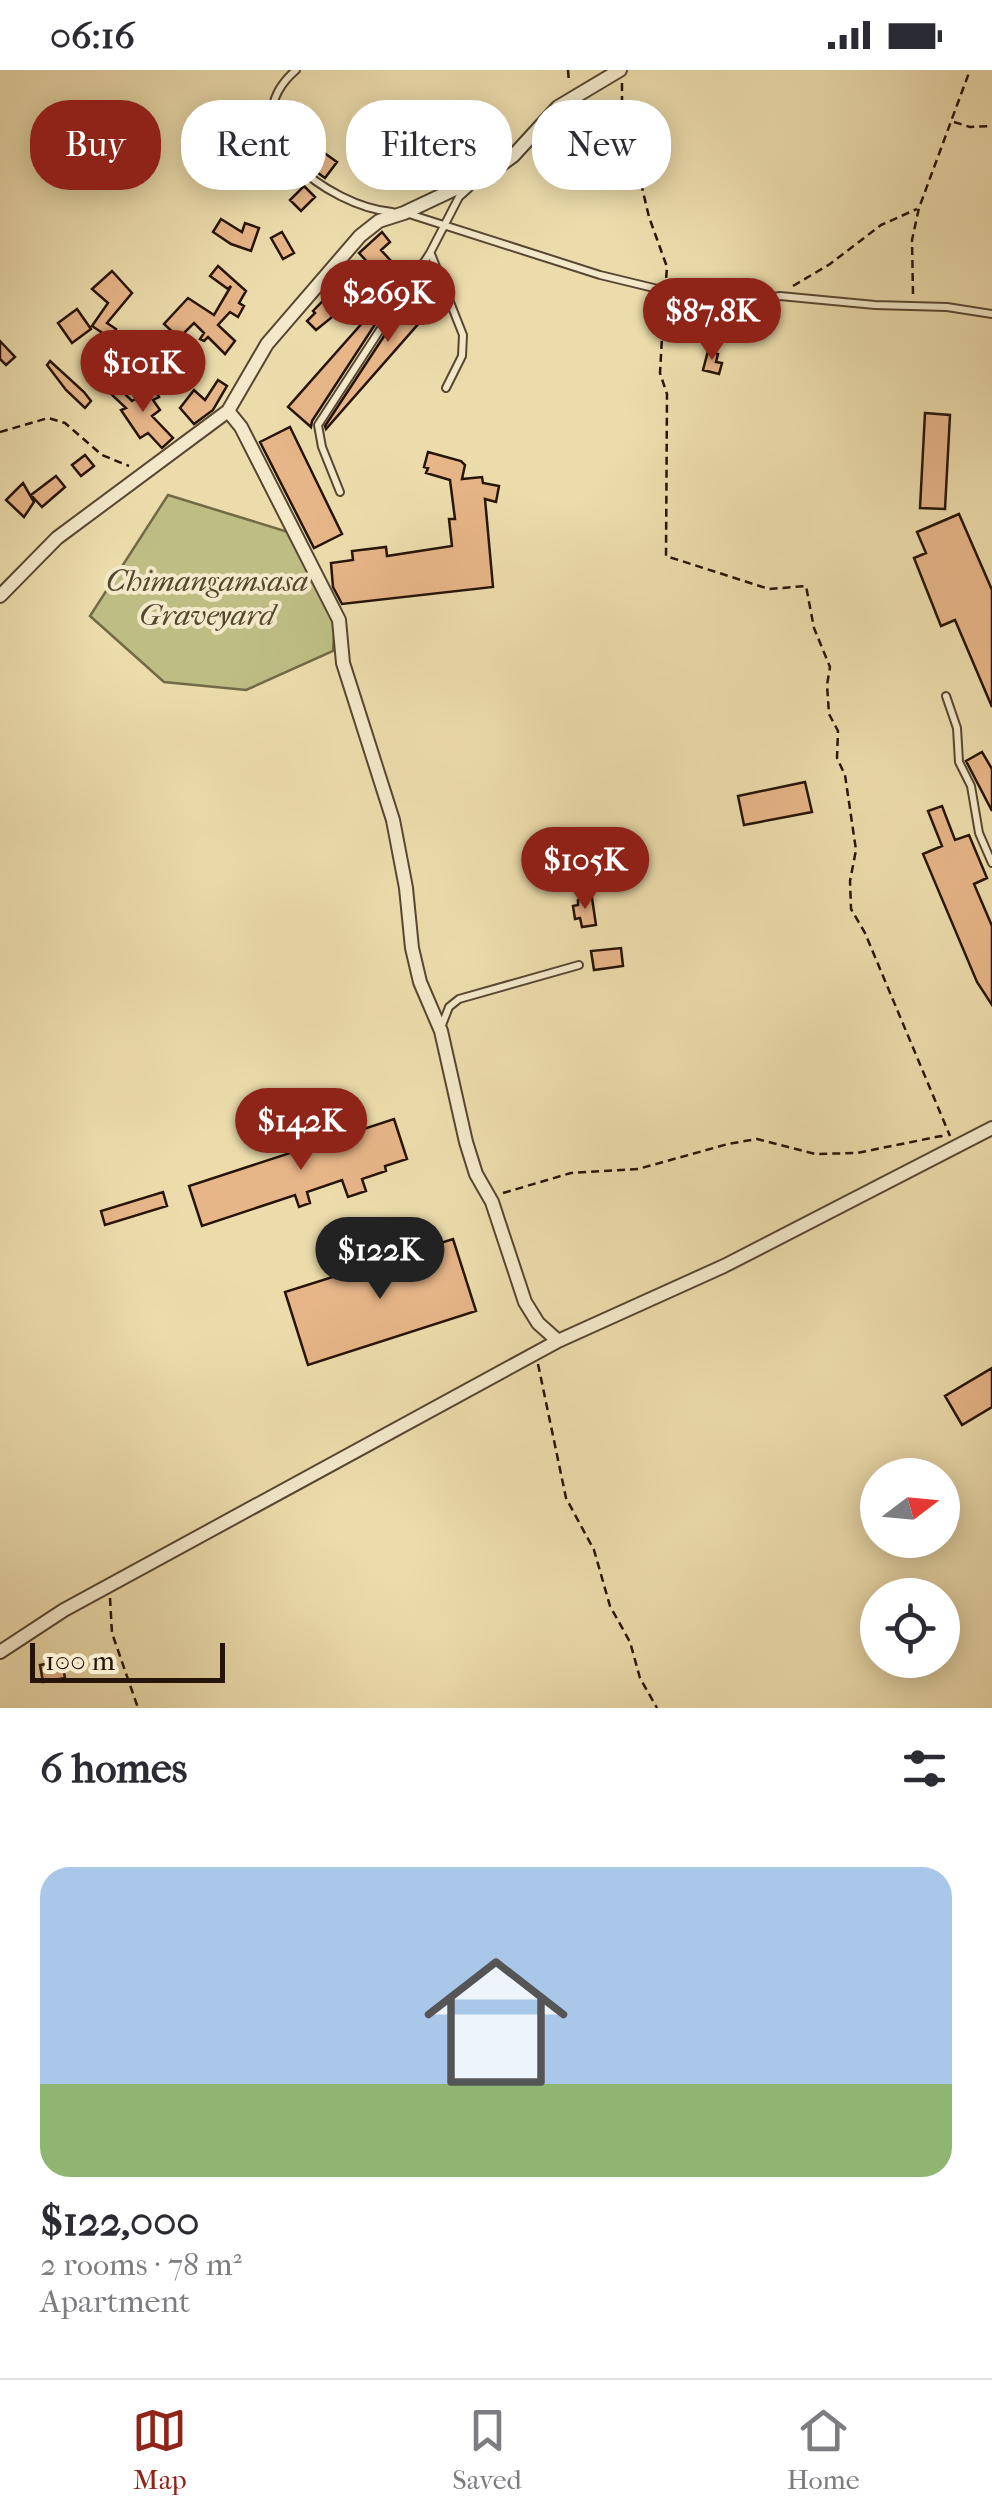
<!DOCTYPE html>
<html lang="en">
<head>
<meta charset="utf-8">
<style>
  :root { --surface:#fff; --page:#f2f2f3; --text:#2b2b33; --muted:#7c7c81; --line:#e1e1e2; --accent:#8f2418 }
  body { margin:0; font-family:"IM FELL French Canon",serif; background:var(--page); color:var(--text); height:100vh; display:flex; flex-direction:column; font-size:38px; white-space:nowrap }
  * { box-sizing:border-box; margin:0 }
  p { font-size:32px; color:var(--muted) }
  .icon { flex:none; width:55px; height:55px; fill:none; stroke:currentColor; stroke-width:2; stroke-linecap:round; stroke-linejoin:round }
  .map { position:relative; height:1638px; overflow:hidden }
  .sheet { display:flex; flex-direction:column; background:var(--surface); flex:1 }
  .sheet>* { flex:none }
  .banner { position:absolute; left:30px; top:30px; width:932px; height:90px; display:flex; gap:20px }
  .needle { width:65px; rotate:74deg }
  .tools { position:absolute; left:860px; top:1388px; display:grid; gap:20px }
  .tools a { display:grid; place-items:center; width:100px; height:100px; border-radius:50%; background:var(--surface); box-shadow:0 5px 25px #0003; font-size:50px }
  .scale { position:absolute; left:30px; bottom:25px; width:195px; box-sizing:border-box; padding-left:10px; border:5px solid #271409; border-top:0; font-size:28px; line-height:35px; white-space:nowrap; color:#271409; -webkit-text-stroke:8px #f3e8c9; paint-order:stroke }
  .price { position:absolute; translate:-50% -85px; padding:0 22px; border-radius:35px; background:var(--accent); color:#fff; font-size:32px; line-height:65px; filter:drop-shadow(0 2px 5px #0008) }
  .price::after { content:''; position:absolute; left:50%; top:60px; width:30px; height:22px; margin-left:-15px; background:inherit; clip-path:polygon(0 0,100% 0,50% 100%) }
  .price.current { background:#222; color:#fff }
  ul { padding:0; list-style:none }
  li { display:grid; align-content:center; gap:20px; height:530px; padding:0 40px }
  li+li { border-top:2px solid var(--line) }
  li span { display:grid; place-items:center; height:310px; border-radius:30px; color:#555 }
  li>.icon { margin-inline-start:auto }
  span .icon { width:180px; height:180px; fill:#fffc; stroke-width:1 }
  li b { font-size:42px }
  h2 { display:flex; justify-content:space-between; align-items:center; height:120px; padding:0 40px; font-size:42px }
  .chip { padding:0 35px; border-radius:40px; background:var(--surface); box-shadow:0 5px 25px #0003; font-size:35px; line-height:90px }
  .chip.current { background:var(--accent); color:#fff }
  .status { display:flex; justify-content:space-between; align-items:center; height:70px; padding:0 50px; background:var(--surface); direction:ltr }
  .status svg { height:28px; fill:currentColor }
  .tab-bar { display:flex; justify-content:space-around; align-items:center; height:140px; border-top:2px solid var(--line); background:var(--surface); font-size:28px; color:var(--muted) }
  .tab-bar a { display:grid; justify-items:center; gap:5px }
  .tab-bar .current { color:var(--accent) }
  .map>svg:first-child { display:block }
</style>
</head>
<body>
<div class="status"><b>06:16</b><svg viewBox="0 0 49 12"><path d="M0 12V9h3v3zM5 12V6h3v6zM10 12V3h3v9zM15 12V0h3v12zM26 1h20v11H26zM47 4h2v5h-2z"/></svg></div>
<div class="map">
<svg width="992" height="1638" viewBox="0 0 992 1638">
  <rect width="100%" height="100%" fill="#ecdcac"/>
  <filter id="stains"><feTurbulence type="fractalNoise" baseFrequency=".002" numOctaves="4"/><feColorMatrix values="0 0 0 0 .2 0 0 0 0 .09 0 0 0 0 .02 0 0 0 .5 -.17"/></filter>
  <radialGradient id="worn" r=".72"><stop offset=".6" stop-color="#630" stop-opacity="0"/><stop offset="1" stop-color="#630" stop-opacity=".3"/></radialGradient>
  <!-- green -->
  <path fill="#bebe84" stroke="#726946" stroke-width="2.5" d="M 168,425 L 288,462 L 335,553 L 333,581 L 246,620 L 164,612 L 90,546 Z"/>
  <!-- building -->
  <path fill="#e6b588" stroke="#271409" stroke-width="2.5" d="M 389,79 L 402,88 L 393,103 L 379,94 Z
    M 323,82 L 337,92 L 325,108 L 311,98 Z
    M 304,116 L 315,127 L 301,141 L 290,130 Z
    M 221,149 L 242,162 L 245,153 L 259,158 L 251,181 L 231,174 L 213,162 Z
    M 282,162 L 294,183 L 283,189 L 271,168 Z
    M 382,162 L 390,172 L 381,180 L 391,191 L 365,216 L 359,209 L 331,248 L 316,260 L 307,251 L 315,243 L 313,241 L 355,198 L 362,204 L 371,196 L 359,183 Z
    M 218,196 L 246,221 L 239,233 L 244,236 L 238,247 L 230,242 L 218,255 L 235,271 L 225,284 L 208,267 L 204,271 L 200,269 L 204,263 L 194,253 L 179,268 L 164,254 L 188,228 L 214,245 L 231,216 L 228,219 L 210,206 Z
    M 112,201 L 132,223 L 107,253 L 116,259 L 110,268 L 92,256 L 108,233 L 92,219 Z
    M 402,208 L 404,210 L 312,351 L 311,357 L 288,337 Z
    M 415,219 L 434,236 L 326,359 L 325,356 Z
    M 77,239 L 91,259 L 72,273 L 58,253 Z
    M 0,271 L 15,287 L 6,295 L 0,289 Z
    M 708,281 L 718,284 L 716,292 L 722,293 L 719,304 L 703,300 Z
    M 50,291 L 84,322 L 91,331 L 85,338 L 66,320 L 47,295 Z
    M 218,310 L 227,316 L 213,340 L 194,354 L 180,338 L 194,320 L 205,330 Z
    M 117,316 L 132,331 L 153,318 L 159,327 L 153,330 L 160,340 L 152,346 L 173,368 L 162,378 L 148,363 L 140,368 L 121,340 L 126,338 L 110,323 Z
    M 925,343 L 950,345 L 945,439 L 920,438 Z
    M 290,357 L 342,464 L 314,478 L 260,372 Z
    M 428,382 L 461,391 L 465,395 L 462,409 L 482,407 L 483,413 L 499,416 L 496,432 L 485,429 L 493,517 L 342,534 L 333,517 L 331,493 L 353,490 L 352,481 L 386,477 L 387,486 L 452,476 L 449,449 L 455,449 L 450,410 L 426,403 L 428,398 L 424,397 Z
    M 85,385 L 94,396 L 81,406 L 72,395 Z
    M 56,406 L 65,417 L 42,437 L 31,425 Z
    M 23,413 L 34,432 L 24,447 L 6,430 Z
    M 959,444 L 992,520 L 992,637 L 955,550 L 941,556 L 914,488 L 926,483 L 917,462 Z
    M 982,682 L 992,699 L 992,741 L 966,691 Z
    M 805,712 L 812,742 L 744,755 L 738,726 Z
    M 942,736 L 955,770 L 969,765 L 987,808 L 974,814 L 992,856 L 992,935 L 977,912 L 923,784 L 942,776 L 928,741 Z
    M 592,828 L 596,855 L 582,857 L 580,848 L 575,849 L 573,836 L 578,835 L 578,830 Z
    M 621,878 L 623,896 L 594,900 L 591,881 Z
    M 394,1049 L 407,1089 L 385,1096 L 386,1101 L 362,1109 L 366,1121 L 348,1127 L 342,1110 L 307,1122 L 310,1133 L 299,1137 L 295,1125 L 202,1156 L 189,1116 Z
    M 163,1122 L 167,1136 L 105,1155 L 101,1141 Z
    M 453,1169 L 476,1241 L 308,1295 L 285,1222 Z
    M 992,1298 L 992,1337 L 962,1355 L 945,1326 Z
    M 62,1591 L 65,1608 L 43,1612 L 40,1595 Z"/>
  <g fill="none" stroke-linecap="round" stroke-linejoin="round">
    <!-- lane casing -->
    <g stroke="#584632" stroke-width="10">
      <path id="lane" d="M 296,0 C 225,61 330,137 392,142
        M 409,144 L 600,205 L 695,228 L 736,232 L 780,226 L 875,235 L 947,237 L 992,244
        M 431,184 L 463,265 L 462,286 L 446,318
        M 340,422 L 322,377 L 318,355 L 430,183 L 459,127 L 469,118
        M 946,626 L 957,658 L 959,692 L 971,716 L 979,763 L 992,793
        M 442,955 L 449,937 L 459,929 L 579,895"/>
    </g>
    <!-- street casing -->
    <g stroke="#584632" stroke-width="16">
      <path id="street" d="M 228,341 L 241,357 L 339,550 L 343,593 L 393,750 L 406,818 L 412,878 L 420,912 L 441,961 L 466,1072 L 476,1104 L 492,1132 L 525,1232 L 538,1253 L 558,1271
        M 0,526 L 57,468 L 228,341 L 267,274 L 360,166 L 379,151 L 404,143 L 491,102 L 513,86 L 558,37 L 620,0
        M 0,1582 L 64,1540 L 558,1271 L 724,1196 L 992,1058"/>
    </g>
    <!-- path -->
    <path stroke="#271409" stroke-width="2.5" stroke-dasharray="8 5" stroke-linecap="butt" d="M 568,0 L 569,13
      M 622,13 L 622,61 L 628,81 L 636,92 L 649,147 L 667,197 L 666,210
      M 954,52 L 970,57 L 992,56
      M 793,216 L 830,194 L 881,155 L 917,139
      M 913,224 L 912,170 L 919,138 L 970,0
      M 664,232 L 660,303 L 667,324 L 666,486 L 769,519 L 806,516 L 814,558 L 830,597 L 827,615 L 829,644 L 838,661 L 837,688 L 845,705 L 856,780 L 850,811 L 851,839 L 865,863 L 950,1066
      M 0,362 L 48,348 L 65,353 L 102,385 L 129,396
      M 503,1123 L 571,1103 L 638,1099 L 728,1074 L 757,1069 L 815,1084 L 857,1083 L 941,1066 L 944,1069
      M 538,1294 L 566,1428 L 594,1480 L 610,1536 L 630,1572 L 640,1608 L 657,1638
      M 110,1528 L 112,1563 L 138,1638"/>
    <!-- lane -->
    <use href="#lane" stroke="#f3e8c9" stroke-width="6"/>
    <!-- street -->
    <use href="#street" stroke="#f3e8c9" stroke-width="12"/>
  </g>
  <g text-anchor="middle" stroke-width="8" stroke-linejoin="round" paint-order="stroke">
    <!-- park labels -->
    <g font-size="30" font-style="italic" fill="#54472e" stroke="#f3e8c9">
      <text x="207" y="521">Chimangamsasa<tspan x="207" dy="34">Graveyard</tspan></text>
    </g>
  </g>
  <rect width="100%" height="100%" filter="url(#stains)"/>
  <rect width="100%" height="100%" fill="url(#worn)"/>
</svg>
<div class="tools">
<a><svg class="needle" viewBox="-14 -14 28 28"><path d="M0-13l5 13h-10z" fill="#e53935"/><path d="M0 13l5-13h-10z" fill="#7c7c81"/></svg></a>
<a><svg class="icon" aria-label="locate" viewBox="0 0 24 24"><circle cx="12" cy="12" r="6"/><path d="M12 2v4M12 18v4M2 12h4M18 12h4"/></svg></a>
</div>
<div class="scale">100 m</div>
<b class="price" style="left:388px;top:275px">$269K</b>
<b class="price" style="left:712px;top:293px">$87.8K</b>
<b class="price" style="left:143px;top:345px">$101K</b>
<b class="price" style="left:585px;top:842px">$105K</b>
<b class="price" style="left:301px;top:1103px">$142K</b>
<b class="price current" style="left:380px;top:1232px">$122K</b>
<div class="banner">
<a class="chip current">Buy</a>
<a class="chip">Rent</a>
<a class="chip">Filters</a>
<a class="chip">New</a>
</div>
</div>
<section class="sheet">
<h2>6 homes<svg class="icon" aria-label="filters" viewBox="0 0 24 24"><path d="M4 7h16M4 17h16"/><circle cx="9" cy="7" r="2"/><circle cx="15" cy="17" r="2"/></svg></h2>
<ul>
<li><span style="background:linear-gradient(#a9c7e8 70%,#8fb573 0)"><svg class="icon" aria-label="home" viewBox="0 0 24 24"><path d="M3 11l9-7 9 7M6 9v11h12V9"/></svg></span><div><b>$122,000</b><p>2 rooms · 78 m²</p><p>Apartment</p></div></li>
</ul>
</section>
<nav class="tab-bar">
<a class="current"><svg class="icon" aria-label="map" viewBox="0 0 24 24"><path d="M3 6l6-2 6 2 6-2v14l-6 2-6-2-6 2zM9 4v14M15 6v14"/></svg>Map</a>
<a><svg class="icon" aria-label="saved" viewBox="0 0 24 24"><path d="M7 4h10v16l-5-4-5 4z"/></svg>Saved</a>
<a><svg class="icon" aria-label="home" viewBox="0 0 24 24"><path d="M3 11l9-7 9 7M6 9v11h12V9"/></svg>Home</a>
</nav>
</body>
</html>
